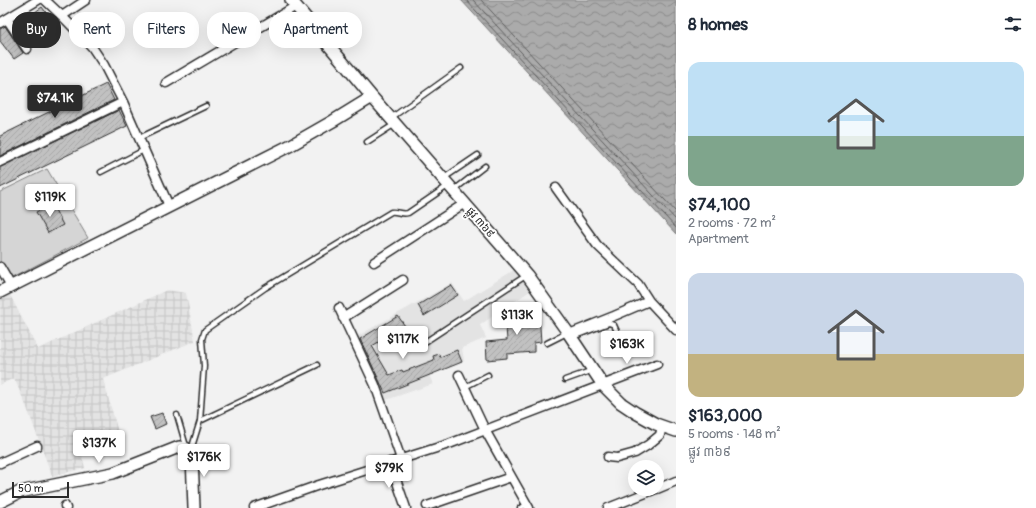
<!DOCTYPE html>
<html lang="en">
<head>
<meta charset="utf-8">
<style>
  :root { --surface:#fff; --page:#f6f6f7; --text:#1f2937; --muted:#747a83; --accent:#2b2b2b }
  body { margin:0; font-family:Pangolin,"Noto Sans Khmer",sans-serif; background:var(--page); color:var(--text); height:100vh; display:flex; flex-direction:column; font-size:15px; white-space:nowrap }
  * { box-sizing:border-box; margin:0 }
  p { font-size:13px; color:var(--muted) }
  .icon { flex:none; width:22px; height:22px; fill:none; stroke:currentColor; stroke-width:2; stroke-linecap:round; stroke-linejoin:round }
  .map { position:relative; flex:1; overflow:hidden }
  .details { display:flex; flex-direction:column; background:var(--surface); width:360px }
  .details>* { flex:none }
  .guide { position:absolute; left:12px; top:12px; width:380px; height:36px; display:flex; gap:8px }
  .controls { position:absolute; left:628px; top:460px; display:grid; gap:8px }
  .controls a { display:grid; place-items:center; width:36px; height:36px; border-radius:50%; background:var(--surface); box-shadow:0 4px 16px #0002; font-size:20px }
  .scale { position:absolute; left:12px; bottom:10px; width:57px; box-sizing:border-box; padding-left:4px; border:2px solid #2b2b2b; border-top:0; font-size:11px; line-height:14px; white-space:nowrap; color:#2b2b2b; -webkit-text-stroke:3px #fff; paint-order:stroke }
  .price { position:absolute; translate:-50% -34px; padding:0 9px; border-radius:4px; background:#fff; color:#222; font-size:13px; line-height:26px; filter:drop-shadow(0 1px 2px #0008) }
  .price::after { content:''; position:absolute; left:50%; top:24px; width:12px; height:9px; margin-left:-6px; background:inherit; clip-path:polygon(0 0,100% 0,50% 100%) }
  .price.active { background:var(--accent); color:#fff }
  ul { padding:0; list-style:none }
  li { display:grid; align-content:center; gap:8px; height:212px; padding:0 12px }
  li span { display:grid; place-items:center; height:124px; border-radius:12px; color:#555 }
  li>.icon { margin-inline-start:auto }
  span .icon { width:72px; height:72px; fill:#fffc; stroke-width:1 }
  li b { font-size:17px }
  h2 { display:flex; justify-content:space-between; align-items:center; height:48px; padding:0 12px; font-size:17px }
  .chip { padding:0 14px; border-radius:16px; background:var(--surface); box-shadow:0 4px 16px #0002; font-size:14px; line-height:36px }
  .chip.active { background:var(--accent); color:#fff }
  main { display:flex; flex:1; min-height:0 }
  .map>svg:first-child { display:block }
</style>
</head>
<body>
<main>
<div class="map">
<svg width="676" height="508" viewBox="0 0 676 508">
  <defs>
    <pattern id="industrial-grid" width="8" height="8" patternUnits="userSpaceOnUse"><rect width="8" height="8" fill="#e3e3e3"/><path d="M0 4h8M4 0v8" fill="none" stroke="#c3c3c3"/></pattern>
    <pattern id="water-waves" width="16" height="10" patternUnits="userSpaceOnUse"><rect width="16" height="10" fill="#ababab"/><path d="M0 5q4-4 8 0t8 0" fill="none" stroke="#8b8b8b"/></pattern>
    <pattern id="building-hatch" width="6" height="6" patternUnits="userSpaceOnUse"><rect width="6" height="6" fill="#c1c1c1"/><path d="M-1 1l2-2M0 6l6-6M5 7l2-2" fill="none" stroke="#a6a6a6"/></pattern>
  </defs>
  <rect width="100%" height="100%" fill="#f2f2f2"/>
  <filter id="ink" filterUnits="userSpaceOnUse"><feTurbulence type="fractalNoise" baseFrequency=".025" numOctaves="2"/><feDisplacementMap in="SourceGraphic" scale="8" xChannelSelector="R" yChannelSelector="G"/><feConvolveMatrix kernelMatrix="1 2 1 2 8 2 1 2 1" color-interpolation-filters="sRGB"/></filter>
  <g filter="url(#ink)">
    <!-- built -->
    <path fill="#e3e3e3" d="M 514,270 L 530,291 L 480,325 L 486,338 L 462,348 L 464,361 L 429,375 L 433,384 L 386,400 L 356,337 L 452,283 L 464,301 Z"/>
    <!-- industrial -->
    <path fill="url(#industrial-grid)" d="M 167,290 L 186,293 L 195,341 L 103,379 L 119,435 L 81,452 L 85,468 L 52,476 L 27,408 L 14,378 L 0,385 L 0,300 L 10,295 L 38,349 Z"/>
    <!-- garden -->
    <path fill="#d5d5d5" stroke="#808080" d="M 47,169 L 88,238 L 10,279 L 0,261 L 0,192 Z"/>
    <!-- water -->
    <path fill="url(#water-waves)" stroke="#787878" d="M 461,0 L 676,0 L 676,234 Z"/>
    <g fill="none" stroke-linecap="round" stroke-linejoin="round">
      <!-- shore -->
      <path stroke="#5e5e5e" stroke-width="1" d="M 466,0 L 676,228
        M 473,0 L 676,220
        M 481,0 L 676,212"/>
    </g>
    <!-- building -->
    <path fill="url(#building-hatch)" stroke="#2b2b2b" d="M 42,7 L 58,28 L 32,47 L 17,25 Z
      M 5,26 L 23,53 L 14,59 L 0,41 L 0,29 Z
      M 106,84 L 114,100 L 0,156 L 0,136 Z
      M 119,110 L 127,126 L 0,188 L 0,167 Z
      M 52,204 L 63,225 L 48,233 L 36,212 Z
      M 451,285 L 458,295 L 424,316 L 418,305 Z
      M 539,312 L 541,342 L 534,343 L 534,352 L 507,354 L 507,358 L 487,360 L 486,342 L 507,340 L 505,315 Z
      M 398,316 L 405,326 L 372,346 L 389,375 L 402,370 L 403,372 L 434,360 L 433,356 L 439,354 L 440,357 L 457,350 L 462,362 L 385,393 L 360,339 Z
      M 162,413 L 166,424 L 155,429 L 150,417 Z"/>
    <g fill="none" stroke-linecap="round" stroke-linejoin="round">
      <!-- lane casing -->
      <g stroke="#2b2b2b" stroke-width="7">
        <path id="lane" d="M 391,118 L 461,68
          M 139,138 L 206,106
          M 367,142 L 395,124
          M 101,172 L 144,150
          M 444,178 L 478,155
          M 454,190 L 485,166
          M 573,337 L 609,323 L 614,325 L 618,334
          M 425,342 L 527,275
          M 547,343 L 561,336 L 567,332
          M 565,380 L 593,370
          M 465,387 L 488,375
          M 177,415 L 186,446
          M 200,421 L 317,365
          M 191,450 L 200,421 L 204,366 L 202,339 L 205,330 L 265,288 L 391,212 C 397,211 401,215 408,213 L 449,185
          M 520,508 L 527,505"/>
      </g>
      <!-- street casing -->
      <g stroke="#2b2b2b" stroke-width="11">
        <path id="street" d="M 45,0 L 62,16 L 92,47 L 104,65 L 123,102 L 169,206
          M 62,16 L 86,0
          M 7,19 L 27,49
          M 0,23 L 38,0
          M 166,83 L 296,6
          M 0,162 L 123,102
          M 556,188 L 597,245 L 638,284 L 649,301 L 676,330
          M 374,262 L 465,203
          M 0,267 L 11,286
          M 339,308 L 375,385 L 401,459
          M 343,318 L 403,280
          M 569,334 L 614,316 L 649,301
          M 459,375 L 485,430 L 529,508
          M 608,457 L 617,458 L 635,453 L 648,445 L 660,435 L 662,426
          M 390,462 L 406,508
          M 0,463 L 37,446
          M 657,489 L 676,481
          M 65,506 L 66,508
          M 427,506 L 511,477
          M 254,508 L 319,485 L 449,444 L 657,364
          M 608,508 L 656,489"/>
      </g>
      <!-- secondary casing -->
      <g stroke="#2b2b2b" stroke-width="14">
        <path id="secondary" d="M 291,0 L 372,97 L 527,275 L 569,334 L 603,385 L 621,403 L 636,413 L 656,424 L 676,431
          M 0,292 L 291,145 L 333,121 L 372,97
          M 0,502 L 20,492 L 113,473 L 179,447 C 186,447 190,449 192,456 L 194,508"/>
      </g>
      <!-- lane -->
      <use href="#lane" stroke="#fff" stroke-width="4"/>
      <!-- street -->
      <use href="#street" stroke="#fff" stroke-width="8"/>
      <!-- secondary -->
      <use href="#secondary" stroke="#fff" stroke-width="11"/>
    </g>
  </g>
  <g text-anchor="middle" stroke-width="3.5" stroke-linejoin="round" paint-order="stroke">
    <!-- street labels -->
    <g font-size="11" fill="#2b2b2b" stroke="#fff">
      <text transform="translate(481 222) rotate(49)" y="4">ផ្លូវ ៣៦៩</text>
    </g>
  </g>
</svg>
<div class="controls">
<a><svg class="icon" aria-label="layers" viewBox="0 0 24 24"><path d="M12 4l9 5-9 5-9-5zM3 14l9 5 9-5"/></svg></a>
</div>
<div class="scale">50 m</div>
<b class="price active" style="left:55px;top:119px">$74.1K</b>
<b class="price" style="left:50px;top:218px">$119K</b>
<b class="price" style="left:517px;top:336px">$113K</b>
<b class="price" style="left:403px;top:360px">$117K</b>
<b class="price" style="left:627px;top:365px">$163K</b>
<b class="price" style="left:99px;top:464px">$137K</b>
<b class="price" style="left:204px;top:478px">$176K</b>
<b class="price" style="left:389px;top:489px">$79K</b>
<div class="guide">
<a class="chip active">Buy</a>
<a class="chip">Rent</a>
<a class="chip">Filters</a>
<a class="chip">New</a>
<a class="chip">Apartment</a>
</div>
</div>
<section class="details">
<h2>8 homes<svg class="icon" aria-label="filters" viewBox="0 0 24 24"><path d="M4 7h16M4 17h16"/><circle cx="9" cy="7" r="2"/><circle cx="15" cy="17" r="2"/></svg></h2>
<ul>
<li><span style="background:linear-gradient(#bfe0f5 60%,#7fa58c 0)"><svg class="icon" aria-label="home" viewBox="0 0 24 24"><path d="M3 11l9-7 9 7M6 9v11h12V9"/></svg></span><div><b>$74,100</b><p>2 rooms · 72 m²</p><p>Apartment</p></div></li>
<li><span style="background:linear-gradient(#c9d6e8 65%,#c2b280 0)"><svg class="icon" aria-label="home" viewBox="0 0 24 24"><path d="M3 11l9-7 9 7M6 9v11h12V9"/></svg></span><div><b>$163,000</b><p>5 rooms · 148 m²</p><p>ផ្លូវ ៣៦៩</p></div></li>
</ul>
</section>
</main>
</body>
</html>
